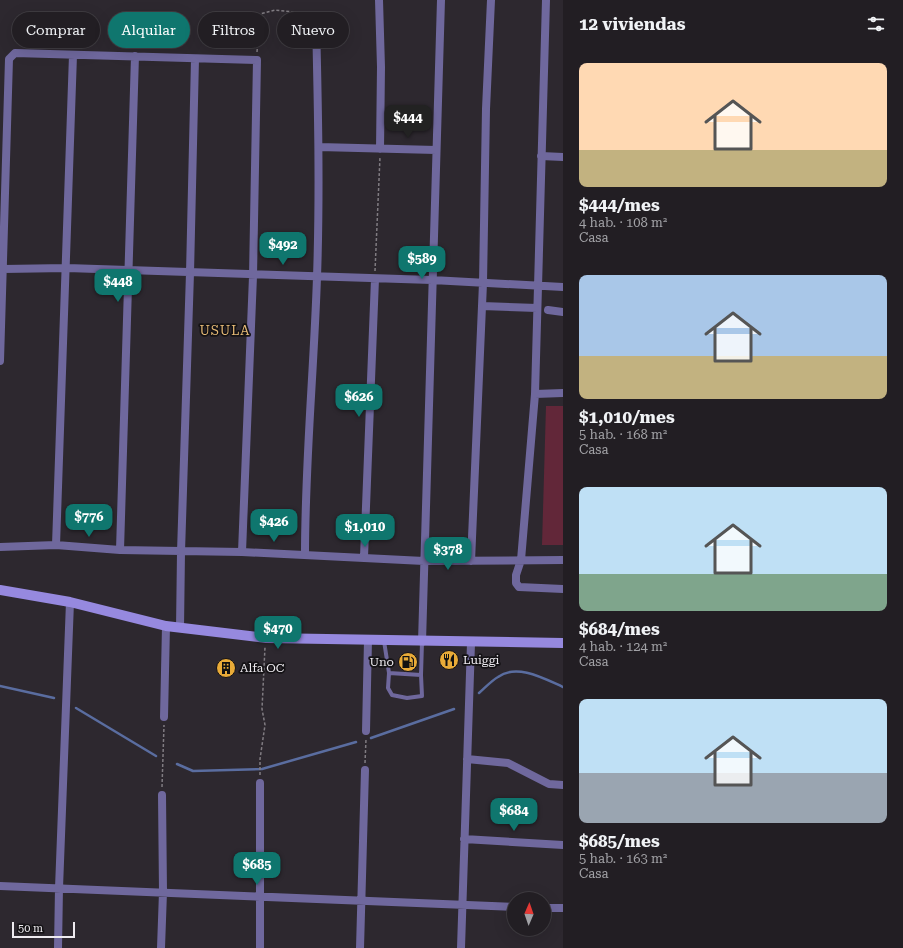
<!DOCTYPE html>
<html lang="es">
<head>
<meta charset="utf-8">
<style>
  :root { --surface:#221e23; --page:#2e2b30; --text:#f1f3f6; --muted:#a2a2a6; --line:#3f3c41; --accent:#0f766e }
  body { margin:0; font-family:"Roboto Serif",serif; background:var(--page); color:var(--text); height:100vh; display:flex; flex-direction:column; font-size:15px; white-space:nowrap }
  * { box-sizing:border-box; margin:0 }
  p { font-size:13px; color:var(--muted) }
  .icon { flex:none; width:22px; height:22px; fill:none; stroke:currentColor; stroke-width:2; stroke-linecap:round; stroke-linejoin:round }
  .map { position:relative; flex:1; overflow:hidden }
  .details { display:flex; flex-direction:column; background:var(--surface); width:340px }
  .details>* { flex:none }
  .hud { position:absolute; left:12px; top:12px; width:380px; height:36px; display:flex; gap:8px }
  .needle { width:26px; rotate:2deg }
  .buttons { position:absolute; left:507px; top:892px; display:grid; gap:8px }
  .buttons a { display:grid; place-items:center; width:44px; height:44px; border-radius:50%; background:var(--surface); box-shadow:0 4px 16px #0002,0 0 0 1px var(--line); font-size:20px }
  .scale { position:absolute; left:12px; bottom:10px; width:63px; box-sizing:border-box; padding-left:4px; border:2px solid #eeebf0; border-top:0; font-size:11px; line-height:14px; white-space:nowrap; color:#eeebf0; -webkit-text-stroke:3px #141215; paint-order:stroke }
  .price { position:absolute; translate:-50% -34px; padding:0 9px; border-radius:8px; background:var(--accent); color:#fff; font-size:13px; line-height:26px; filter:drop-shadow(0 1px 2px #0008) }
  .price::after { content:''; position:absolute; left:50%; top:24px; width:12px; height:9px; margin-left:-6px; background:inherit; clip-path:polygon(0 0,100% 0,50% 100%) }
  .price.active { background:#222; color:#fff }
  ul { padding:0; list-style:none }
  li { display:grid; align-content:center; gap:8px; height:212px; padding:0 16px }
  li span { display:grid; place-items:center; height:124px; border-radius:8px; color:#555 }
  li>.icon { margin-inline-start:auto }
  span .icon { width:72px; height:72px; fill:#fffc; stroke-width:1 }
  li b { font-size:17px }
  h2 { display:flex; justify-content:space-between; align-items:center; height:48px; padding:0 16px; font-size:17px }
  .tag { padding:0 14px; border-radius:18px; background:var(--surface); box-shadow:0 4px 16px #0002,0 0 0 1px var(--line); font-size:14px; line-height:36px }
  .tag.active { background:var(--accent); color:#fff }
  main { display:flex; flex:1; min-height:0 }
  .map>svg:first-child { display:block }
</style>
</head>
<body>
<main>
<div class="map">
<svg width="563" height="948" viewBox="0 0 563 948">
  <rect width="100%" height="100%" fill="#2d282f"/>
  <!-- green -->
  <path fill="#622739" d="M 546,406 L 563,406 L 563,545 L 542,545 Z"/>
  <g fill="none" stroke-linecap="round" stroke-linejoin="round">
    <!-- stream -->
    <path stroke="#5a6da0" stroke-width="2.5" d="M 0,686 L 54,698
      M 479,693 C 485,688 491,681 498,677 C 517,663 545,679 563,687
      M 76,708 L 156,756
      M 371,738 L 454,709
      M 177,764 L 193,771 L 262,769 L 356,742"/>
    <!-- path -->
    <path stroke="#807c82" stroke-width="1.5" stroke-dasharray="3 2" stroke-linecap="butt" d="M 257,52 L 260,14 L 275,10 L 311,14
      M 375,271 L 380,157
      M 365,763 L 366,739
      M 260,775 L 260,759 L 265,725 L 262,709 L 265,647
      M 162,787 L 164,725"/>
    <!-- lane -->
    <path stroke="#6f689d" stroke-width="4" d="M 384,641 L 389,673 L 421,675 L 422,642
      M 389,673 L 388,688 L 392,695 L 407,698 L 422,696 L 421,675"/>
    <!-- street -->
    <path stroke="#6f689d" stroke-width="8" d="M 379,0 L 381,67 L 380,149
      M 546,0 L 535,394 L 521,560 L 516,575 L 516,583 L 519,587 L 563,589
      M 319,147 L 436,150
      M 541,156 L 563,157
      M 3,269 L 67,268 L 432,280 L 563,287
      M 482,306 L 537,308
      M 548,310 L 563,312
      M 0,361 L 9,59 L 15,53 L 257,60 L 253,276 L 242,552
      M 535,394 L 563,393
      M 56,545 L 73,55
      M 0,547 L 56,545 L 120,550 L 242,552 L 424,561 L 563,560
      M 120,550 L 135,56
      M 305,554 C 305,462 314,369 317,277 C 320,191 318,106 316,20
      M 364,557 L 375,279
      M 471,561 L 483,283 L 486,109 L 491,0
      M 180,628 L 181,552 L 190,273 L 195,59
      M 422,642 L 441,0
      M 164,717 L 166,626
      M 366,731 L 368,640
      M 467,759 L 508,763 L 549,784 L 563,785
      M 464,839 L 563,845
      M 0,886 L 514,907
      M 544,908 L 563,908
      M 58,948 L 59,888 L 70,602
      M 161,948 L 163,892 L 162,795
      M 260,948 L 260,783
      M 360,948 L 365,770
      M 461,948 L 471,643"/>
    <!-- secondary -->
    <path stroke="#9689df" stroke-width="10" d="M 0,590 L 70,602 L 166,626 L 266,638 L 563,643"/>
  </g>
  <!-- icons -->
  <defs>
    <g id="restaurant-disc" transform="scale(1)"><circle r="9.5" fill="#e9ab38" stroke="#141215"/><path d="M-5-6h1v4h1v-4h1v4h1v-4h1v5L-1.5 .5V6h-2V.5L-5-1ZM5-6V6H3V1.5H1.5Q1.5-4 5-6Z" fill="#111"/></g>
    <g id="fuel-disc" transform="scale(1)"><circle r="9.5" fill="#e9ab38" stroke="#141215"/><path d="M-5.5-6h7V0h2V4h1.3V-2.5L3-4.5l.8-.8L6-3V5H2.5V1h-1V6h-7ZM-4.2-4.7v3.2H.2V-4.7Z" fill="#111"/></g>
    <g id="building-disc" transform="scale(1)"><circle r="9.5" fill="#e9ab38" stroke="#141215"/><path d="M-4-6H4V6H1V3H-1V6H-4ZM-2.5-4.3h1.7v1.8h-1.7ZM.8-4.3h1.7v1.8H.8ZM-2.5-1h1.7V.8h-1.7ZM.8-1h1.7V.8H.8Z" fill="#111"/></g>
  </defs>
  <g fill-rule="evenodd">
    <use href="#restaurant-disc" x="449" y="660"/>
    <use href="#fuel-disc" x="408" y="662"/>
    <use href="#building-disc" x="226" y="668"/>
  </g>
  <g text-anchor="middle" stroke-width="3.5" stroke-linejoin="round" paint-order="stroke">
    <!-- poi labels -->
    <g font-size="12" fill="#eeebf0" stroke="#141215" text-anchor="start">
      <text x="463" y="664">Luiggi</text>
      <text x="394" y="666" text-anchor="end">Uno</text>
      <text x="240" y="672">Alfa OC</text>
    </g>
    <!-- neighbourhood labels -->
    <g font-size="13" letter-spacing="1" fill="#e6ba76" stroke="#141215">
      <text x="225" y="335">USULA</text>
    </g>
  </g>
</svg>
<div class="buttons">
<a><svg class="needle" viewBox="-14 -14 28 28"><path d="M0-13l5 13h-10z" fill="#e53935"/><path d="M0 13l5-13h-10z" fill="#a2a2a6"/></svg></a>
</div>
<div class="scale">50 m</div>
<b class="price active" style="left:408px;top:139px">$444</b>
<b class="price" style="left:283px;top:266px">$492</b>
<b class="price" style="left:422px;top:280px">$589</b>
<b class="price" style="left:118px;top:303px">$448</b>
<b class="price" style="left:359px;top:418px">$626</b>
<b class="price" style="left:89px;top:538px">$776</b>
<b class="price" style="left:274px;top:543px">$426</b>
<b class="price" style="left:365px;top:548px">$1,010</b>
<b class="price" style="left:448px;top:571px">$378</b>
<b class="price" style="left:278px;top:650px">$470</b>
<b class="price" style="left:514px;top:832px">$684</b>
<b class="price" style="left:257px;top:886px">$685</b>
<div class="hud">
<a class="tag">Comprar</a>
<a class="tag active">Alquilar</a>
<a class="tag">Filtros</a>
<a class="tag">Nuevo</a>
</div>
</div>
<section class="details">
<h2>12 viviendas<svg class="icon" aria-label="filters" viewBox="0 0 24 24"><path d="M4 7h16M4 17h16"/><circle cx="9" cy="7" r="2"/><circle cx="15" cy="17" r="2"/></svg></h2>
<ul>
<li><span style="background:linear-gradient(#ffd9b3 70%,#c2b280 0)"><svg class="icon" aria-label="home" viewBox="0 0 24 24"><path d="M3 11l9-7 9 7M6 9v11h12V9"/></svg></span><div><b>$444/mes</b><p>4 hab. · 108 m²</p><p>Casa</p></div></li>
<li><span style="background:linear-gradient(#a9c7e8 65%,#c2b280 0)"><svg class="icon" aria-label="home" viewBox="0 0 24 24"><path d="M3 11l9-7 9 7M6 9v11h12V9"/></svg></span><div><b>$1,010/mes</b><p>5 hab. · 168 m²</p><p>Casa</p></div></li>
<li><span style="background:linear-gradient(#bfe0f5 70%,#7fa58c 0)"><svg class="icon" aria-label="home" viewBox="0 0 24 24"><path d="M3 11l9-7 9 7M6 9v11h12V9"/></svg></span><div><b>$684/mes</b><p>4 hab. · 124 m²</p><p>Casa</p></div></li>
<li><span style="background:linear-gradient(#bfe0f5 60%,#9aa5b1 0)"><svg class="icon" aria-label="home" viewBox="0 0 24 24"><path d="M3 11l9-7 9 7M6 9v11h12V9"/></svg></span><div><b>$685/mes</b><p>5 hab. · 163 m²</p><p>Casa</p></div></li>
</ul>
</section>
</main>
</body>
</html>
